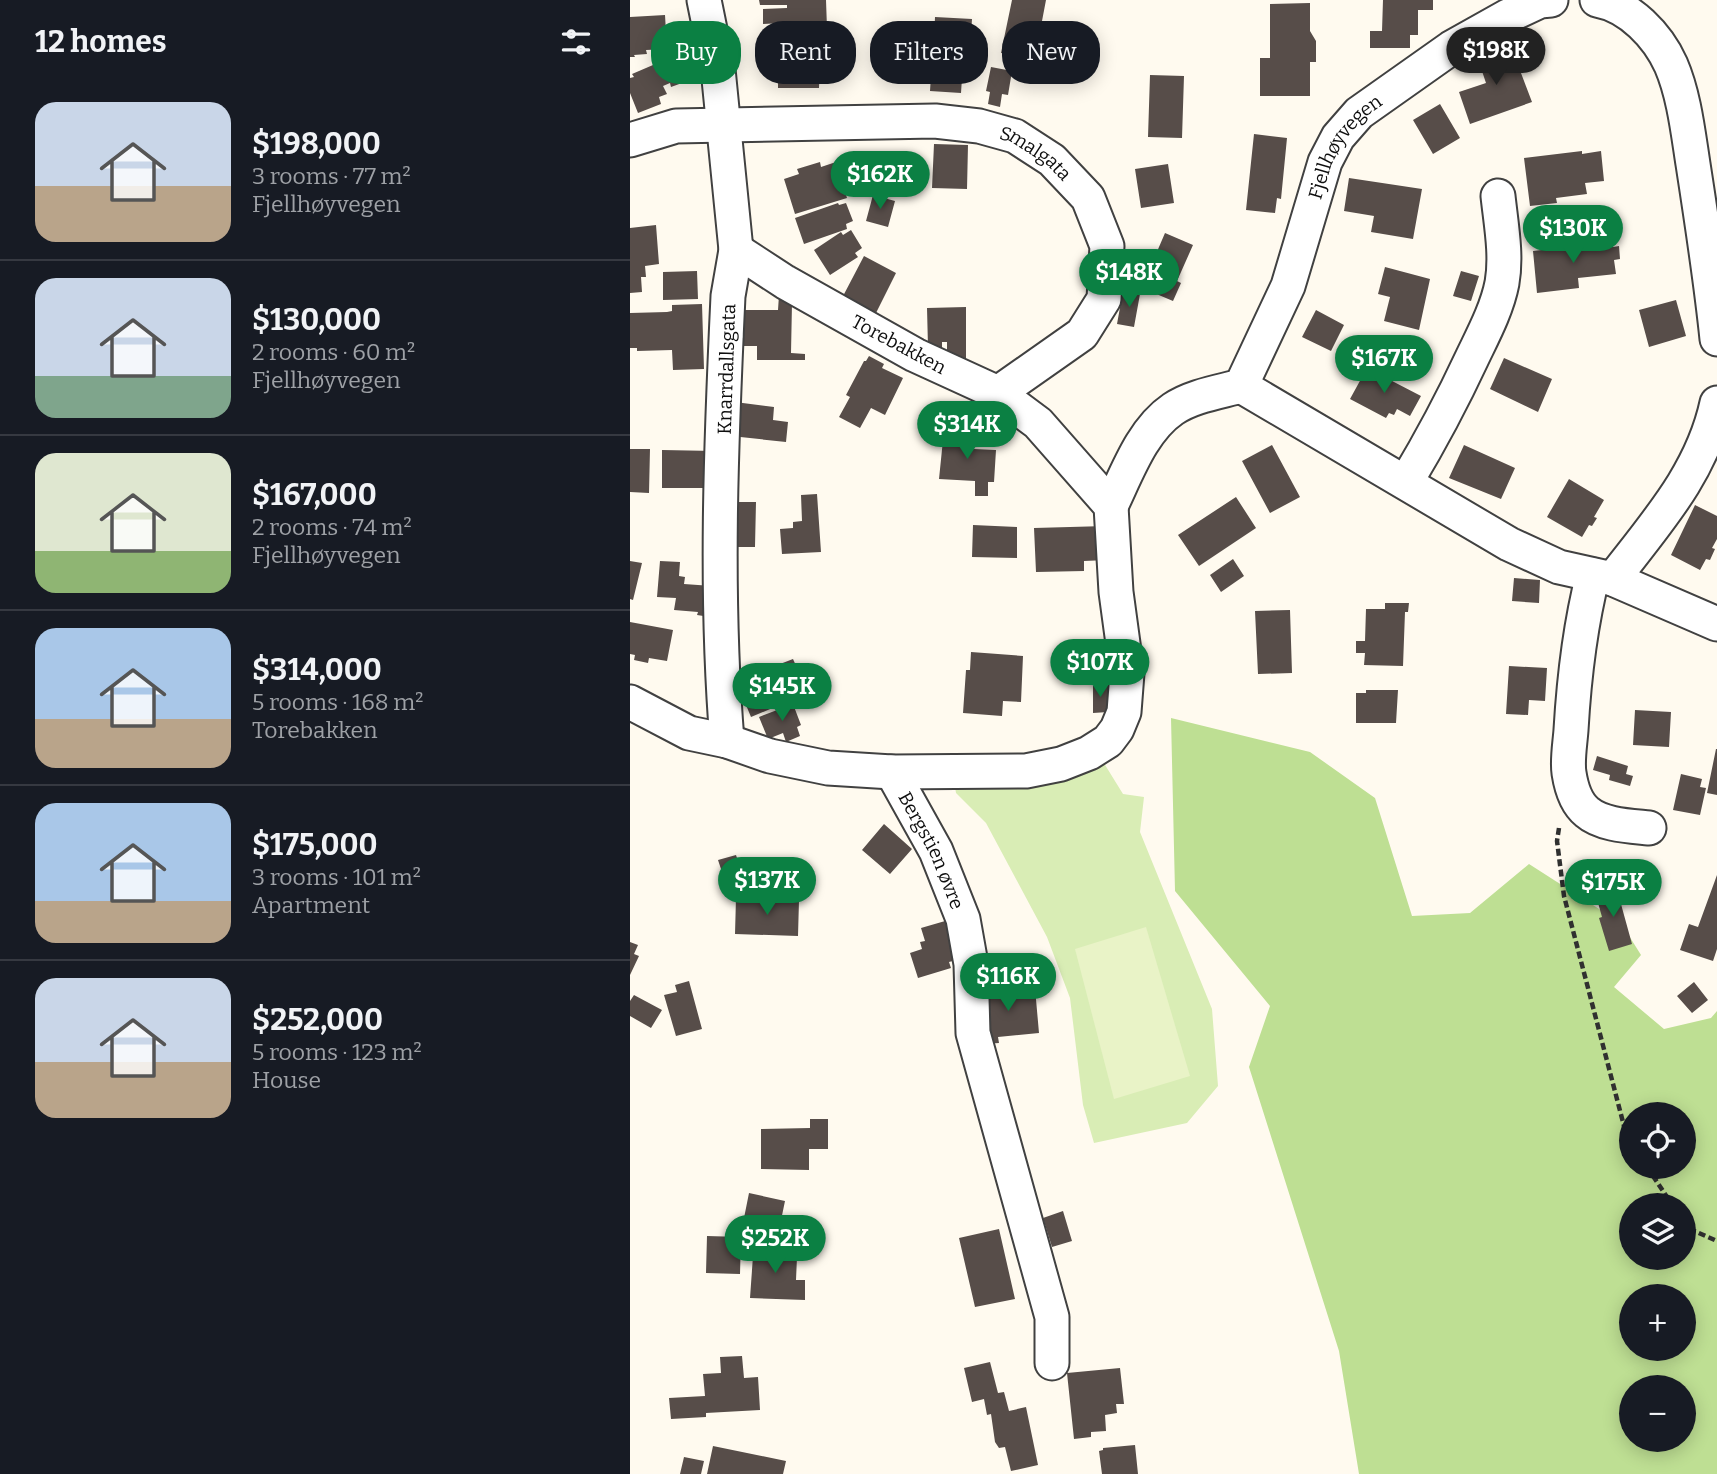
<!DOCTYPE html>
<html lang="en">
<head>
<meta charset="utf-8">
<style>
  :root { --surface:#171b24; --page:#242831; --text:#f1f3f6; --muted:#9ea1a6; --line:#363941; --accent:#0b8043 }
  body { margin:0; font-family:Bitter,serif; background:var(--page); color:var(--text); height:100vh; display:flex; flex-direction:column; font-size:26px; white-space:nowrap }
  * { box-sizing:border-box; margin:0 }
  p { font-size:23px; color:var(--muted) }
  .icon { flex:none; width:38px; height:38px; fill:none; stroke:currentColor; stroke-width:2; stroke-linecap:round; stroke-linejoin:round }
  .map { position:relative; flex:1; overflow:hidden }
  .panel { display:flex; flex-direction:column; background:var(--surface); width:630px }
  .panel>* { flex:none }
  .guide { position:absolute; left:21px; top:21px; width:665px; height:63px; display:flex; gap:14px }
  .controls { position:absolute; left:989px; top:1102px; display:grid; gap:14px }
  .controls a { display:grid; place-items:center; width:77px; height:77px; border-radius:50%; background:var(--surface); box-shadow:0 4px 18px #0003; font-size:35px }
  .price { position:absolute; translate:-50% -60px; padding:0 16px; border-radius:24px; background:var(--accent); color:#fff; font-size:23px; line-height:46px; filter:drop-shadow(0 2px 4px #0008) }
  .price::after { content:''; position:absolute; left:50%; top:42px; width:21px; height:16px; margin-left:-10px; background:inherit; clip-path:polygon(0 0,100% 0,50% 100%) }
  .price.on { background:#222; color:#fff }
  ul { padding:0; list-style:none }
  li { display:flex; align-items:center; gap:21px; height:175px; padding:0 35px }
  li+li { border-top:2px solid var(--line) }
  li span { display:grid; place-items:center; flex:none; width:196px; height:140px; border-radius:21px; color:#555 }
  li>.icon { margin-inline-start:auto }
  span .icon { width:84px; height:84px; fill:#fffc; stroke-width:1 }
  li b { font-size:30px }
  h2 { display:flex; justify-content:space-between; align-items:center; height:84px; padding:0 35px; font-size:30px }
  .chip { padding:0 24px; border-radius:28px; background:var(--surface); box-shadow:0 4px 18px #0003; font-size:24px; line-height:63px }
  .chip.on { background:var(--accent); color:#fff }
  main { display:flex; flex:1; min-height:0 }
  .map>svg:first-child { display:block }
</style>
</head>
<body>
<main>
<section class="panel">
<h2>12 homes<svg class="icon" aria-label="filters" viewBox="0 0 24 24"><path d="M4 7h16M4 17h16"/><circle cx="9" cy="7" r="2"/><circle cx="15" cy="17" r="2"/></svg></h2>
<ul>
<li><span style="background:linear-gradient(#c9d6e8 60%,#b9a48a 0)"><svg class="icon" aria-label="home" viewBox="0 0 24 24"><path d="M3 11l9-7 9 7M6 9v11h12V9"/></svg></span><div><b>$198,000</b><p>3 rooms · 77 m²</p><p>Fjellhøyvegen</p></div></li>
<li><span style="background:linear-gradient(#c9d6e8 70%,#7fa58c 0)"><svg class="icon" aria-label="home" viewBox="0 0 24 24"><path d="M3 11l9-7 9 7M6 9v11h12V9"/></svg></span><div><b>$130,000</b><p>2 rooms · 60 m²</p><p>Fjellhøyvegen</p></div></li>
<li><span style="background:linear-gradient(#dfe7d0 70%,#8fb573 0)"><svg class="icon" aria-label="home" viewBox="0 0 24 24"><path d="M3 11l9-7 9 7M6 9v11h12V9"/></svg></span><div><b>$167,000</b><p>2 rooms · 74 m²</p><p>Fjellhøyvegen</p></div></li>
<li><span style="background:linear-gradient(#a9c7e8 65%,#b9a48a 0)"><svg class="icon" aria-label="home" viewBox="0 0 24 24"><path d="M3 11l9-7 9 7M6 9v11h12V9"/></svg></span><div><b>$314,000</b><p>5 rooms · 168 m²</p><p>Torebakken</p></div></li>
<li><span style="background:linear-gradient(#a9c7e8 70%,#b9a48a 0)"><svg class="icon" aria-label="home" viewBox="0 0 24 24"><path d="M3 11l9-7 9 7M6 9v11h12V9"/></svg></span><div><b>$175,000</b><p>3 rooms · 101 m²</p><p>Apartment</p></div></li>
<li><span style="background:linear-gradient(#c9d6e8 60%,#b9a48a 0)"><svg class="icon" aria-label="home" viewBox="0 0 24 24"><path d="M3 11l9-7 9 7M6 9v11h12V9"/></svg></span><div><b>$252,000</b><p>5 rooms · 123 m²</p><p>House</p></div></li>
</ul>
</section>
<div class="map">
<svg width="1087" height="1474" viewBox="0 0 1087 1474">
  <rect width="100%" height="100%" fill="#fffaef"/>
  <!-- green -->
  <path fill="#d9edb5" d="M 472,760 L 493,794 L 514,797 L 510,832 L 582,1009 L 588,1086 L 557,1123 L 464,1143 L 453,1105 L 440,998 L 417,937 L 356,823 L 326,793 L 324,780 Z"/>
  <!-- forest -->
  <path fill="#bedf93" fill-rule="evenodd" d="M 541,718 L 680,752 L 745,798 L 782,916 L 840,913 L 899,864 L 991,923 L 1011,955 L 984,987 L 1034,1029 L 1081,1018 L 1087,1011 L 1087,1474 L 729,1474 L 709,1351 L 619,1067 L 640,1006 L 545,891 ZM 1001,1115 L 1054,1115 L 1054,1167 L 1001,1167 ZM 1001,1206 L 1054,1206 L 1054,1258 L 1001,1258 ZM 1001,1297 L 1054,1297 L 1054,1349 L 1001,1349 ZM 1001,1388 L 1054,1388 L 1054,1440 L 1001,1440 Z"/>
  <!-- pitch -->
  <path fill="#e9f3c7" d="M 516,927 L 560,1076 L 484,1099 L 445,949 Z"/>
  <!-- building -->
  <path fill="#574d49" d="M 129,0 L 196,0 L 197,28 L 168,29 L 168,34 L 154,34 L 153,23 L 133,24 L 133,9 L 157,8 L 157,5 L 130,5 Z
    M 382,0 L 416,0 L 408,42 L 398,40 L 393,62 L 383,60 L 384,55 L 371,53 Z
    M 753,0 L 803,0 L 803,10 L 788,10 L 788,35 L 780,35 L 780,48 L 740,48 L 740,31 L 752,31 Z
    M 680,3 L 680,31 L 686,41 L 686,62 L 680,62 L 680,96 L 630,96 L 630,58 L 640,58 L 640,4 Z
    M 35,15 L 37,49 L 16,50 L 17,54 L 4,55 L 5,57 L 0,57 L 0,17 Z
    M 305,17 L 342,19 L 338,76 L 318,75 L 319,64 L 303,63 Z
    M 880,44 L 902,102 L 840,124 L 829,92 L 856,83 L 847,56 Z
    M 51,53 L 60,76 L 51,79 L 52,83 L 41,87 L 40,83 L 33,86 L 37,94 L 29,97 L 31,104 L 8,113 L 0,93 L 0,78 L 4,77 L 2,74 Z
    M 148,60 L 190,60 L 189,88 L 148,88 Z
    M 361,67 L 382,71 L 378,95 L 372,94 L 370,107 L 358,104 L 360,92 L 356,91 Z
    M 520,75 L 554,76 L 552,138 L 518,137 Z
    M 301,76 L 332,78 L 331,93 L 300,91 Z
    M 810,104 L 830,138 L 803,154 L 783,120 Z
    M 624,134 L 657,138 L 651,199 L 647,198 L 645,213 L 616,210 Z
    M 304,144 L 338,145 L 337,189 L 302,188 Z
    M 952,151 L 952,154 L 971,151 L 974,181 L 955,183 L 957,194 L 926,198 L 927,203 L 900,206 L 894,158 Z
    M 190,162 L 191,167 L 206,162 L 217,198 L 165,214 L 154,179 L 169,174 L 167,169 Z
    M 538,164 L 544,203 L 511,208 L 505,169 Z
    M 719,178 L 792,189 L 783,239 L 741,232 L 744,216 L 714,211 Z
    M 243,195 L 265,201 L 258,227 L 236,221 Z
    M 208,203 L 209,205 L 216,203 L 223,221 L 216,224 L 217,229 L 174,244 L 165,218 Z
    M 26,225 L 29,264 L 15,266 L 16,277 L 11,277 L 12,292 L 0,293 L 0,228 Z
    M 221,230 L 232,248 L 225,253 L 228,257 L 200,275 L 184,250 L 211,232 L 213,235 Z
    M 535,233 L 563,245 L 547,281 L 551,283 L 543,301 L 524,293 L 529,280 L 517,275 Z
    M 982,242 L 983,247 L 989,246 L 990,259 L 984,260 L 986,274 L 948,278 L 949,288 L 907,293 L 903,251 Z
    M 234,256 L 266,273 L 245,315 L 212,298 Z
    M 755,267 L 800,279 L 789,330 L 754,321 L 760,297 L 748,294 Z
    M 67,271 L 68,299 L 33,300 L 33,272 Z
    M 831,271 L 849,276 L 841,301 L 823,296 Z
    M 493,291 L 510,294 L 504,327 L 487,324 Z
    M 149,295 L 162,303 L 161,353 L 175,354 L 175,360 L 127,360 L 127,346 L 106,346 L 105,310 L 148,310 Z
    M 1046,300 L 1056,336 L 1019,347 L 1009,310 Z
    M 72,304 L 74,369 L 43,370 L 42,350 L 7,351 L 7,348 L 0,348 L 0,313 L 37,312 L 42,311 L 42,305 Z
    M 336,307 L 336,359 L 317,360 L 317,342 L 312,342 L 312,347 L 298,347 L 297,308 Z
    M 686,310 L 714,325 L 701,351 L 672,337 Z
    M 239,356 L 254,364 L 252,368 L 273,378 L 255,415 L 241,408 L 230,428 L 209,417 L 220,397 L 216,395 L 234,361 L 236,361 Z
    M 874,358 L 922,379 L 908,412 L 860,389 Z
    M 737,368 L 791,396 L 780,416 L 767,409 L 764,415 L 759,413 L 756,418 L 720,399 Z
    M 105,402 L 144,407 L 143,420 L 158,422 L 156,442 L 101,436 Z
    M 314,430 L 345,431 L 344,449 L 366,450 L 364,482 L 358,482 L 358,496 L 345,496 L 345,481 L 309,479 Z
    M 642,445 L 670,497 L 640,513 L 612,461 Z
    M 834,445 L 885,468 L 871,499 L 819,478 Z
    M 0,449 L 20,449 L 19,493 L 0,492 Z
    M 32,450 L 85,451 L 85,488 L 32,488 Z
    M 939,479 L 974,500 L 964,517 L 967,518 L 962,526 L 959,525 L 952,537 L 917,517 Z
    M 187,494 L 191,552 L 152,554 L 150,529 L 163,528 L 163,522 L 172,521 L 171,495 Z
    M 606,497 L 626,528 L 569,566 L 548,535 Z
    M 100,502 L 126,502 L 125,547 L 99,547 Z
    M 1065,505 L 1087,516 L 1087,539 L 1082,548 L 1085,549 L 1080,560 L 1076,559 L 1070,570 L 1041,555 Z
    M 343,525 L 387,527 L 387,558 L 342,557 Z
    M 476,526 L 477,560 L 454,561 L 454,571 L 406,572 L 404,528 Z
    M 603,559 L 614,576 L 591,592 L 580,575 Z
    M 0,561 L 12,563 L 3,600 L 0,599 Z
    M 30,561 L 50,562 L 49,576 L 55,577 L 54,584 L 82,586 L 80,617 L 67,615 L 68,612 L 44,610 L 46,598 L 27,597 Z
    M 884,578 L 910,580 L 909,603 L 882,601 Z
    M 755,603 L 779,603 L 778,612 L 775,612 L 773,666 L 734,665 L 735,653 L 726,653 L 726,641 L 735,641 L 736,609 L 755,609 Z
    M 660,610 L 662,673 L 628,674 L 625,611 Z
    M 0,622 L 43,630 L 37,661 L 19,658 L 18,663 L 4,660 L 5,655 L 0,654 Z
    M 341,652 L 393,656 L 391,702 L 373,701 L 372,716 L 333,713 L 336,670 L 340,670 Z
    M 163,659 L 172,679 L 146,689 L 152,704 L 121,717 L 106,681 Z
    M 879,666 L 917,668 L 915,701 L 899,700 L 898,715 L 876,714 Z
    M 463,686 L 478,686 L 478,712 L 463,713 Z
    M 736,690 L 768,690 L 766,723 L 726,723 L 726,693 L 736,693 Z
    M 163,704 L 171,725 L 167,727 L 170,736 L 156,742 L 153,733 L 138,739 L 129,717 Z
    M 1005,710 L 1041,712 L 1039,747 L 1003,745 Z
    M 1086,749 L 1087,749 L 1087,795 L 1077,793 Z
    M 967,756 L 998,766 L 996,774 L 1003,776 L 1000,786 L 979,780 L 980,775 L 963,770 Z
    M 1051,774 L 1072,779 L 1070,787 L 1076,788 L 1070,815 L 1043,810 Z
    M 254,824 L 282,849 L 260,874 L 232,850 Z
    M 106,855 L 114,879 L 96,884 L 88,860 Z
    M 1087,875 L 1087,949 L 1083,961 L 1050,950 L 1059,924 L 1068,927 Z
    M 986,886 L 1002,944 L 979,951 L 969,918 L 972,917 L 965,892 Z
    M 106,898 L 169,900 L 168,936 L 105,934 Z
    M 322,919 L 334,958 L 319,962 L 321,968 L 288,978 L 280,953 L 292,949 L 290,942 L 295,941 L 291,928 Z
    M 0,942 L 8,945 L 4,954 L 9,956 L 0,975 Z
    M 59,981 L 72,1029 L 46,1036 L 34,995 L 47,992 L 45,985 Z
    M 1064,982 L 1078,1000 L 1062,1013 L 1047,996 Z
    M 382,983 L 382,990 L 405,988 L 409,1033 L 368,1037 L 369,1043 L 355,1044 L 347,993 L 367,992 L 366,985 Z
    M 4,995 L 32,1010 L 21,1028 L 0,1016 L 0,1001 Z
    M 180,1119 L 198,1119 L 198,1149 L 179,1149 L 179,1170 L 131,1169 L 131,1129 L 180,1128 Z
    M 119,1193 L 155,1201 L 149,1230 L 113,1223 Z
    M 433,1211 L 442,1241 L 422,1247 L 413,1218 Z
    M 369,1229 L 385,1299 L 345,1307 L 329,1238 Z
    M 77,1236 L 111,1237 L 110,1274 L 76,1273 Z
    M 124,1242 L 146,1243 L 146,1257 L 167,1257 L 166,1280 L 175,1280 L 175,1300 L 120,1298 Z
    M 112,1356 L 114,1378 L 128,1377 L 130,1410 L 76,1413 L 76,1417 L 41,1419 L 39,1398 L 75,1396 L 73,1374 L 91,1373 L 90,1357 Z
    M 360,1362 L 368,1393 L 374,1392 L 379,1411 L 396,1407 L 408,1465 L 381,1471 L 375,1447 L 369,1448 L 365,1442 L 361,1414 L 357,1415 L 354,1399 L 342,1402 L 334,1368 Z
    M 490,1368 L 494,1404 L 486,1404 L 487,1413 L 475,1415 L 476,1431 L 461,1432 L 461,1437 L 444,1439 L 437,1373 Z
    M 505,1445 L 508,1474 L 472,1474 L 469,1451 L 473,1450 L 473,1448 Z
    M 83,1446 L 156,1461 L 153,1474 L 77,1474 Z
    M 54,1457 L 74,1461 L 71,1474 L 50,1474 Z"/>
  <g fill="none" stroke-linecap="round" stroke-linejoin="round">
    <!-- minor casing -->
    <g stroke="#414141" stroke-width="37">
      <g id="minor">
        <path d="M 74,0 L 88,69 L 106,250 L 98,296 C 91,444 85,593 97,741"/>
        <path d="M 967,0 C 1000,6 1028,36 1041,65 C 1054,95 1058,132 1063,164 C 1072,222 1081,280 1087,339"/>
        <path id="s1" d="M 0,140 L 46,126 L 305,121 L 349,126 L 385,136 L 422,160 L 458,198 L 477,246 L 474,299 L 452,334 L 368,393"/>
        <path d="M 611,386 L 879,544 L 929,567 L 983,579 L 1087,624"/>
        <path d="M 776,482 C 800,442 822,401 842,358 C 853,335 867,309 872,283 C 877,255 871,224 868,196"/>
        <path id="s2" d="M 481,506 C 497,473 512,430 543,409 C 562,396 589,392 611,386 L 658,286 L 695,162 L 708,137 L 729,113 L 821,48 L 878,16 L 910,1 L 921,0"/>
        <path d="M 963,575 C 950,626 944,678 941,730 C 940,744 937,760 939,773 C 941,786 946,803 957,812 C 972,825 1000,826 1019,828"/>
        <path d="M 983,579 C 1026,523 1072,473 1087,403"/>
        <path d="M 0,702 L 59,733 L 97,741 L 140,756 L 198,768 L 262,772 L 396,771 L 431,764 L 459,753 L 478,741 L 487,729 L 494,712 L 497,673 L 486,592 L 481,506 L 408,423 L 368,393 L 285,355 L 155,282 L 106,250"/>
        <path id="s3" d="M 262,772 L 306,851 L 333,919 L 341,964 L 343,1033 L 422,1317 L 422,1363"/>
      </g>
    </g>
    <!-- path -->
    <path stroke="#303030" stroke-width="4.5" stroke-dasharray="7 3.5" stroke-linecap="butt" d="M 929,828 L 927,841 L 934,896 L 994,1126 L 1001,1139
      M 1017,1167 L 1043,1206
      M 1054,1219 L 1062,1230 L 1087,1241"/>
    <!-- minor -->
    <use href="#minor" stroke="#fff" stroke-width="33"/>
  </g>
  <g text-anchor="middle" stroke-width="7" stroke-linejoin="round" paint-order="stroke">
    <!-- street labels -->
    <g font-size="19" fill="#0e0e0e" stroke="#fff">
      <text dy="7" stroke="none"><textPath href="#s2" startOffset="452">Fjellhøyvegen</textPath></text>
      <text dy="7" stroke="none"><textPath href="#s1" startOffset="415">Smalgata</textPath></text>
      <text transform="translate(269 344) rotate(28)" y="7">Torebakken</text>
      <text transform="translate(96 369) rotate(-88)" y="7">Knarrdallsgata</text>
      <text dy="7" stroke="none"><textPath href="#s3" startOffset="88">Bergstien øvre</textPath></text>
    </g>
  </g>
</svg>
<div class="controls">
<a><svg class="icon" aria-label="locate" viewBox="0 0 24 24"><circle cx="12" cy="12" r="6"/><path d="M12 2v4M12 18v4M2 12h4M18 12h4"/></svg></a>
<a><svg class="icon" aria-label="layers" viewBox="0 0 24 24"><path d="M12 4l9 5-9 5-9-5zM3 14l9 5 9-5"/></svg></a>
<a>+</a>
<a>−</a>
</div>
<b class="price on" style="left:866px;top:87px">$198K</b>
<b class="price" style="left:250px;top:211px">$162K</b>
<b class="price" style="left:943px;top:265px">$130K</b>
<b class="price" style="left:499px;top:309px">$148K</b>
<b class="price" style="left:754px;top:395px">$167K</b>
<b class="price" style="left:337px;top:461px">$314K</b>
<b class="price" style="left:470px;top:699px">$107K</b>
<b class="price" style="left:152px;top:723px">$145K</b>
<b class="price" style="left:137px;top:917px">$137K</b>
<b class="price" style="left:983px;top:919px">$175K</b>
<b class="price" style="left:378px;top:1013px">$116K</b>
<b class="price" style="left:145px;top:1275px">$252K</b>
<div class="guide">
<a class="chip on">Buy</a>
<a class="chip">Rent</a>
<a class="chip">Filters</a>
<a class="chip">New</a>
</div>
</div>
</main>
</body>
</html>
